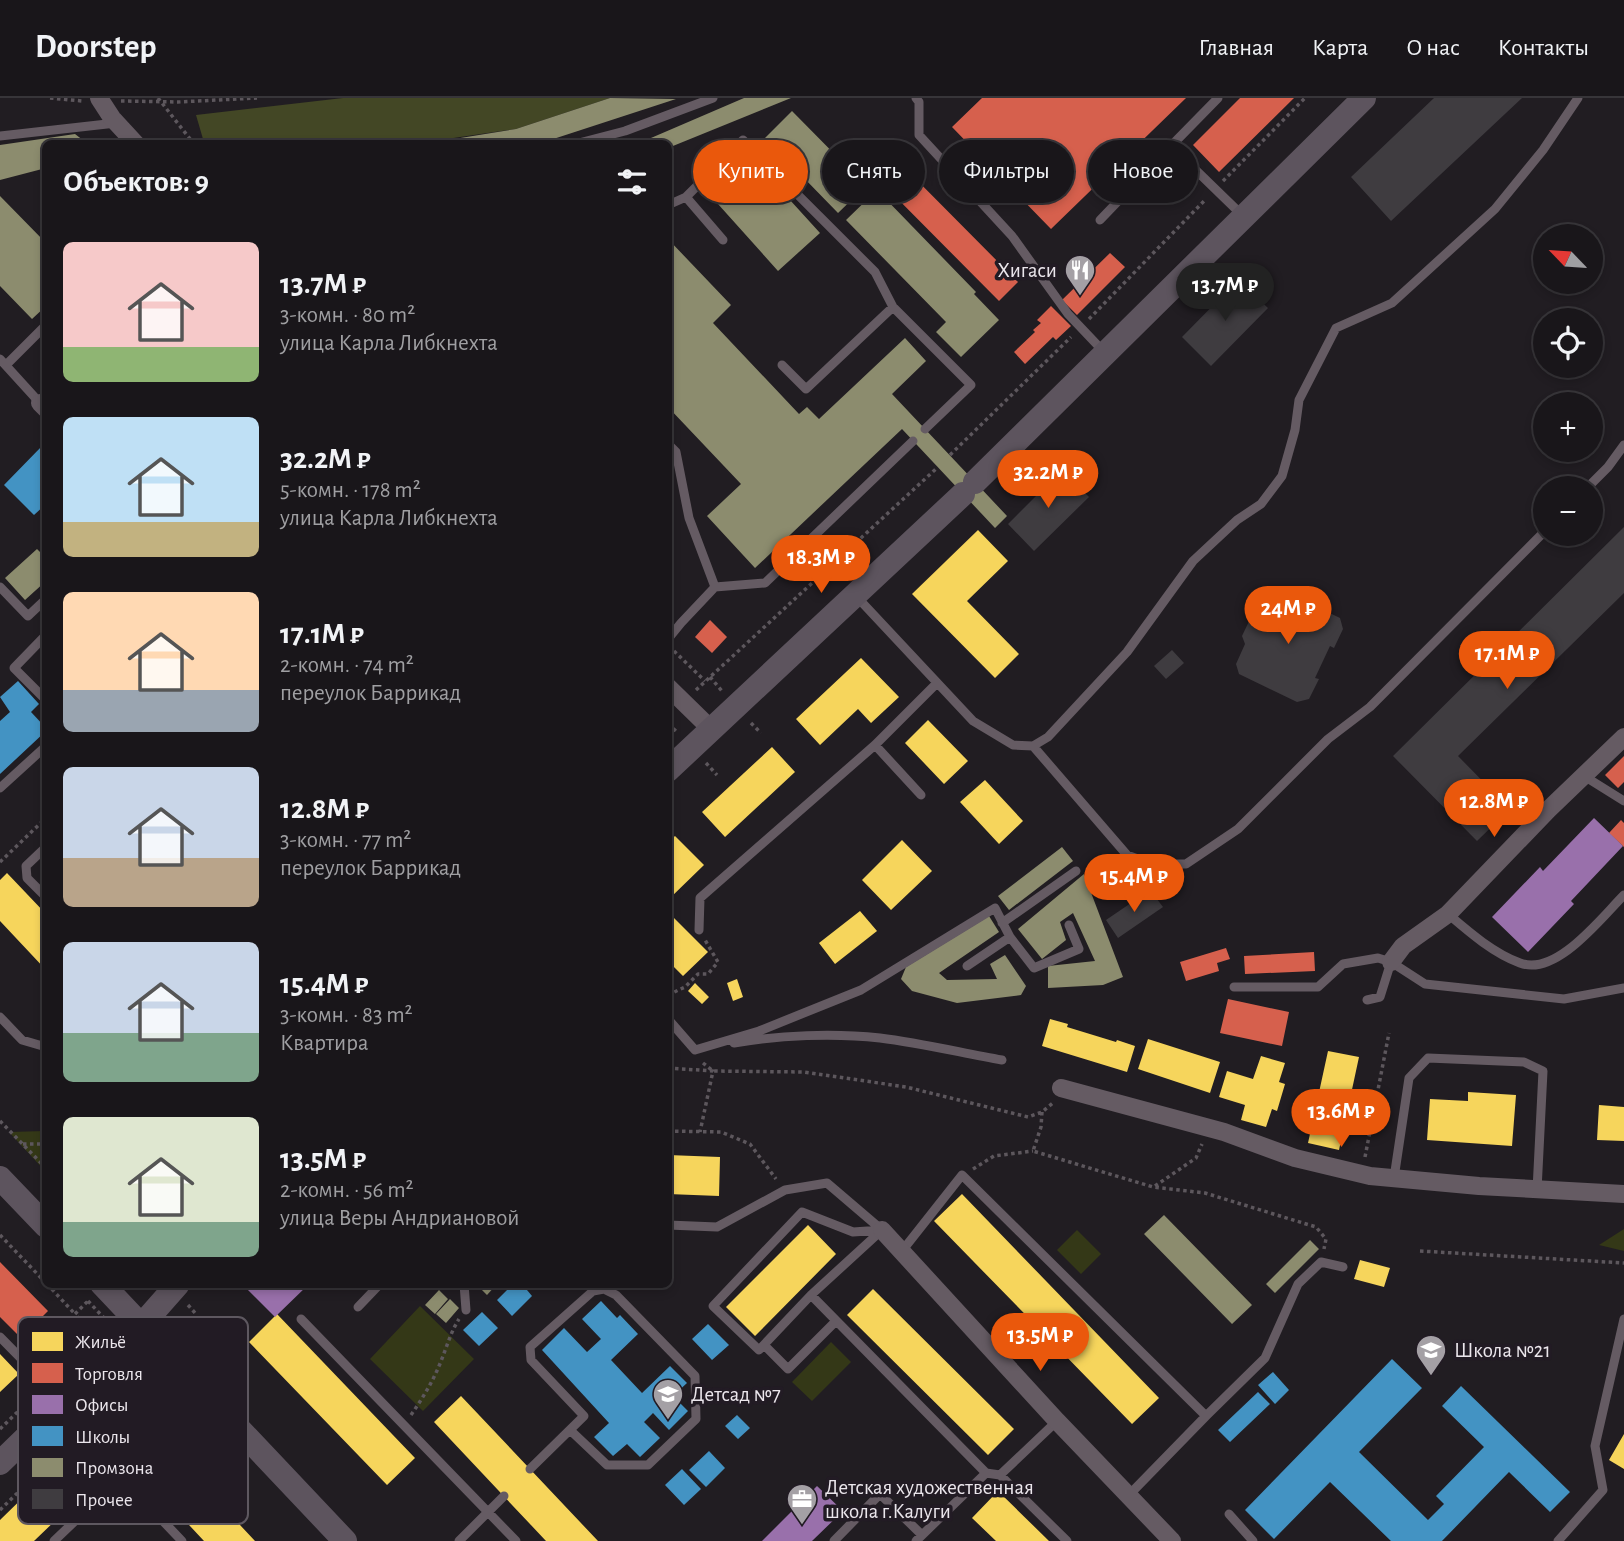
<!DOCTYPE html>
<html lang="ru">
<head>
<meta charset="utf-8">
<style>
  :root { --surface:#19161a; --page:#221f23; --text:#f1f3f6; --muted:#9f9fa2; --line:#373539; --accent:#ea580c }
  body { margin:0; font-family:"Alegreya Sans",sans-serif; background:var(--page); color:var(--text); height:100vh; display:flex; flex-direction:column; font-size:26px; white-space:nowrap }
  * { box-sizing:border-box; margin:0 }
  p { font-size:23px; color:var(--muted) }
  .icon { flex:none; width:38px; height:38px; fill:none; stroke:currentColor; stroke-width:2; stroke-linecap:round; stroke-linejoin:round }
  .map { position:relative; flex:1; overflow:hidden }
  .drawer { position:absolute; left:42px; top:42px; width:630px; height:1148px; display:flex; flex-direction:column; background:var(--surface); border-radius:10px; box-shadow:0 4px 10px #0003,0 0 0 2px var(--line) }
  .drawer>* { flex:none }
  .hud { position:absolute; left:693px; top:42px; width:665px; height:63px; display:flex; gap:14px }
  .needle { width:46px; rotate:295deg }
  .tools { position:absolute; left:1533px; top:126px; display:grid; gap:14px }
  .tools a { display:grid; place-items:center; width:70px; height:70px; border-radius:50%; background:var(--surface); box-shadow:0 4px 10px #0003,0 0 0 2px var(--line); font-size:35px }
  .price { position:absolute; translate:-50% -60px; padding:0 16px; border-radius:24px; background:var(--accent); color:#fff; font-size:23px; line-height:46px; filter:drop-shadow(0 2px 4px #0008) }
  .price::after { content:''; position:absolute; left:50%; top:42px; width:21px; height:16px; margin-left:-10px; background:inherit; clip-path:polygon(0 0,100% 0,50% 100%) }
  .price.on { background:#222; color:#fff }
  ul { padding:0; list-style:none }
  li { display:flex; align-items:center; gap:21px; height:175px; padding:0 21px }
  li span { display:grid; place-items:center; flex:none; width:196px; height:140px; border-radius:10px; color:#555 }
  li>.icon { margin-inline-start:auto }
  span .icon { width:84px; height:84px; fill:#fffc; stroke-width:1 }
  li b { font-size:30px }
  h2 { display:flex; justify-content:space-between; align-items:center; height:84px; padding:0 21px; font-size:30px }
  .chip { padding:0 24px; border-radius:32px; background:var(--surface); box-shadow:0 4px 10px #0003,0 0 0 2px var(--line); font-size:24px; line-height:63px }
  .chip.on { background:var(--accent); color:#fff }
  header { display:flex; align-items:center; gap:42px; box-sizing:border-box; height:98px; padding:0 35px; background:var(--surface); border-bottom:2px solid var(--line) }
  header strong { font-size:33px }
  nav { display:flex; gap:38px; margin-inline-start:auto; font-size:24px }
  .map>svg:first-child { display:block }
</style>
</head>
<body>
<header>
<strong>Doorstep</strong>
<nav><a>Главная</a><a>Карта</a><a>О нас</a><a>Контакты</a></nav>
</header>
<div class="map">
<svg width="1624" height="1443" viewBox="0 0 1624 1443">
  <rect width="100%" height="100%" fill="#211d22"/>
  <!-- green -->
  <path fill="#343817" d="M 45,1033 L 46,1033 L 45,1073 L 9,1034 Z
    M 1624,1131 L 1624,1153 L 1599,1147 Z
    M 1077,1132 L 1101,1156 L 1081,1176 L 1057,1152 Z
    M 420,1208 L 474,1261 L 423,1313 L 370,1261 Z
    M 831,1244 L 851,1264 L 812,1303 L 792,1284 Z"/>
  <!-- forest -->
  <path fill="#434725" d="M 343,0 L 610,0 L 516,31 L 412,46 L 209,45 L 203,41 L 196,17 Z"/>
  <!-- homes -->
  <path fill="#f6d55c" d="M 978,432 L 1008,463 L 967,503 L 1019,556 L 995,580 L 912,496 Z
    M 861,560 L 899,599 L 871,625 L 858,611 L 820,647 L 796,621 Z
    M 928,622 L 968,663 L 944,686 L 905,645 Z
    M 772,649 L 795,674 L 725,739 L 702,714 Z
    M 985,682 L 1023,723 L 999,746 L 960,704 Z
    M 675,738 L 704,767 L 668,802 L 668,744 Z
    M 902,742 L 932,773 L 891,812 L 862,782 Z
    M 7,775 L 46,816 L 46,872 L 0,823 L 0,782 Z
    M 860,813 L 877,833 L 835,866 L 819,845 Z
    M 668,814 L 708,854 L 683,878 L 668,863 Z
    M 737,881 L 743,899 L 733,903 L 727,885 Z
    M 695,885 L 709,899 L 702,906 L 688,893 Z
    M 1050,921 L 1068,926 L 1067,929 L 1116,944 L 1117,942 L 1135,948 L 1127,974 L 1042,948 Z
    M 1148,941 L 1220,964 L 1210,995 L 1138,971 Z
    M 1328,953 L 1359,959 L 1339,1052 L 1308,1045 Z
    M 1261,958 L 1285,965 L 1279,984 L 1285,986 L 1277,1013 L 1272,1011 L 1266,1029 L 1241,1022 L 1245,1007 L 1219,999 L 1227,973 L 1253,981 Z
    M 1468,994 L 1516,997 L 1512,1048 L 1427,1042 L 1430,1001 L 1468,1003 Z
    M 1599,1007 L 1624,1009 L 1624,1043 L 1597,1042 Z
    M 668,1057 L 720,1059 L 719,1098 L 668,1096 Z
    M 962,1096 L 1159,1300 L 1132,1326 L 934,1123 Z
    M 808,1127 L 836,1156 L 755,1238 L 726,1209 Z
    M 1360,1162 L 1390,1170 L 1384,1189 L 1354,1181 Z
    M 873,1191 L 1014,1331 L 988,1357 L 847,1217 Z
    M 277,1216 L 415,1360 L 387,1387 L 249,1244 Z
    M 0,1256 L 19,1276 L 0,1294 Z
    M 461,1298 L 598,1443 L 546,1443 L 434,1324 Z
    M 147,1327 L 197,1381 L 255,1443 L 204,1443 L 120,1353 Z
    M 1624,1336 L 1624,1371 L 1609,1362 Z
    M 81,1343 L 108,1372 L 34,1443 L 0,1443 L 0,1422 Z
    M 998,1393 L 1049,1443 L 996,1443 L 972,1420 Z"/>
  <!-- shops -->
  <path fill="#d6604d" d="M 982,0 L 1186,0 L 1051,131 L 952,29 Z
    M 1240,0 L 1294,0 L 1219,74 L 1193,47 Z
    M 887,52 L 1018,184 L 999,203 L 868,71 Z
    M 1110,155 L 1125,169 L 1077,217 L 1062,202 Z
    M 1051,208 L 1071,228 L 1056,242 L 1053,239 L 1025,266 L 1014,254 L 1035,234 L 1033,232 L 1041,225 L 1037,222 Z
    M 710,522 L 727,539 L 712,555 L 695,539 Z
    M 1624,658 L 1624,684 L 1618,690 L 1605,677 Z
    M 1621,722 L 1624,725 L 1624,749 L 1609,735 Z
    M 1226,850 L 1230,861 L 1217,865 L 1219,873 L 1186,883 L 1180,864 Z
    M 1314,854 L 1315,873 L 1245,876 L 1244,858 Z
    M 1228,901 L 1289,914 L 1282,948 L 1220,935 Z
    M 0,1164 L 48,1213 L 21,1240 L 0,1219 Z"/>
  <!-- offices -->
  <path fill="#9970ab" d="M 1594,720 L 1623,748 L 1571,803 L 1574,806 L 1528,854 L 1492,819 L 1540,769 L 1543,773 Z
    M 249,1186 L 309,1186 L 275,1219 L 246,1190 Z
    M 817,1388 L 843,1413 L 812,1443 L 762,1443 Z"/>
  <!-- schools -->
  <path fill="#4393c3" d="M 42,348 L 46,351 L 46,406 L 34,417 L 4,387 Z
    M 18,583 L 39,606 L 31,614 L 46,630 L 46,633 L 0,676 L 0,623 L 10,614 L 0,599 Z
    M 513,1186 L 522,1186 L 532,1198 L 512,1218 L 497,1202 Z
    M 601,1203 L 617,1220 L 620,1217 L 638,1236 L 611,1262 L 642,1295 L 670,1268 L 687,1285 L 673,1298 L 688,1313 L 669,1332 L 653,1315 L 644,1324 L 660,1340 L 640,1359 L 627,1346 L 613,1358 L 594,1339 L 609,1325 L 542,1252 L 564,1230 L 587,1254 L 601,1241 L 582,1221 Z
    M 482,1214 L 498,1230 L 479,1248 L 463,1232 Z
    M 708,1226 L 729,1247 L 712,1262 L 692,1241 Z
    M 1392,1261 L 1422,1290 L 1359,1354 L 1428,1422 L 1444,1406 L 1436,1398 L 1484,1349 L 1442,1308 L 1461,1288 L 1570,1394 L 1550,1414 L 1509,1374 L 1442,1443 L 1391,1443 L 1330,1384 L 1274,1441 L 1245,1412 Z
    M 1273,1274 L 1289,1292 L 1275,1306 L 1258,1287 Z
    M 1258,1294 L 1270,1306 L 1230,1344 L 1218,1332 Z
    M 737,1317 L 750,1330 L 738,1341 L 725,1328 Z
    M 709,1353 L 725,1370 L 706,1389 L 689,1372 Z
    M 682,1371 L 701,1391 L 684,1407 L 665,1387 Z"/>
  <!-- industry -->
  <path fill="#8c8c6e" d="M 610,0 L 676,1 L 538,46 L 423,46 L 516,31 Z
    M 744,0 L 791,0 L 668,50 L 668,46 L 637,46 Z
    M 792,13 L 866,88 L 838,115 L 765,40 Z
    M 75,36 L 88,46 L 46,46 L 46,70 L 0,82 L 0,47 Z
    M 759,68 L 820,135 L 778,173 L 718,106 Z
    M 877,92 L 976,194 L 974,196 L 999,222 L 961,259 L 936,234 L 946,224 L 846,122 Z
    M 0,98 L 46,145 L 46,208 L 32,221 L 0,188 Z
    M 668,141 L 731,207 L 713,225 L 799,316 L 807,309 L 819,321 L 905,240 L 926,263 L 892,296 L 1007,418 L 995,430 L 902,331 L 755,470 L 707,418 L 741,386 L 668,309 Z
    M 46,450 L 46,483 L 25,502 L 5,480 L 37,451 L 41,455 Z
    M 1062,749 L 1073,763 L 1009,812 L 998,798 Z
    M 1084,776 L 1123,879 L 1103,887 L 1048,890 L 1048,868 L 1095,863 L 1073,815 L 1060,824 L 1066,842 L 1042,861 L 1018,831 Z
    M 989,818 L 999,834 L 939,875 L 947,882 L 997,881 L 990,866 L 1005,857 L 1026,888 L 1021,897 L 957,905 L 912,893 L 901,881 L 906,869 Z
    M 1164,1117 L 1252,1207 L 1232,1226 L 1144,1136 Z
    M 1310,1142 L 1319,1151 L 1275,1195 L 1266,1186 Z
    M 476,1186 L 497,1186 L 487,1197 Z
    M 439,1192 L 448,1201 L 435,1216 L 425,1207 Z
    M 450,1201 L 459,1210 L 446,1225 L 436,1216 Z"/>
  <!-- building -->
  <path fill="#3f3c40" d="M 1434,0 L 1522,0 L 1391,123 L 1351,79 Z
    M 1238,182 L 1268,210 L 1211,268 L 1182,239 Z
    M 1062,372 L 1089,399 L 1034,453 L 1008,426 Z
    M 1624,429 L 1624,495 L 1458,658 L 1510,711 L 1477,743 L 1393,658 Z
    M 1284,493 L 1340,520 L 1343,531 L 1334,550 L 1330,548 L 1315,580 L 1319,581 L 1309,601 L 1297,604 L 1239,576 L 1236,566 L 1245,546 L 1242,538 L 1252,517 L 1263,515 L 1272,496 Z
    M 1172,552 L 1184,565 L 1166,581 L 1154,568 Z
    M 1150,792 L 1163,809 L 1118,840 L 1106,822 Z"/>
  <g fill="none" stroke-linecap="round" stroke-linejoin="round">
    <!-- path -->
    <path stroke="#5d575d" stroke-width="3.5" stroke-dasharray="3.5 3.5" stroke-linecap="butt" d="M 50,0 L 82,3
      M 158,0 L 194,46
      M 121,3 L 178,4 L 257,0
      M 1223,83 L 1305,0
      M 1089,221 L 1206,101
      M 950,357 L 1071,239
      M 674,553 L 705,583
      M 710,579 L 722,593
      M 696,592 L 938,369
      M 751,625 L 761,635
      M 668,626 L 677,634
      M 706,665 L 717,677
      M 0,764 L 46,720
      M 668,897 L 685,889 L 698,876 L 708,876 L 718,864 L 705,842
      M 703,965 L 713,973 L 804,974 L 906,989 L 1028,1019 L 1042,1014 L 1054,1004
      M 668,970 L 713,973 L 700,1034
      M 1042,1014 L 1041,1029 L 1033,1053 L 1153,1089 L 1205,1095 L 1316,1129 L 1326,1141 L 1324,1151
      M 0,1023 L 46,1070
      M 668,1033 L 721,1034 L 750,1046 L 776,1081
      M 23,1046 L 46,1046
      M 1365,1059 L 1389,935
      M 973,1071 L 994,1058 L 1033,1053
      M 1155,1088 L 1196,1060 L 1202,1046
      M 0,1137 L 46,1185
      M 1420,1153 L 1624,1165
      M 47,1186 L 75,1216
      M 88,1203 L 104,1220 L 105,1229 L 96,1239 L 75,1216 Z
      M 188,1207 L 196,1216
      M 186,1245 L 197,1235
      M 97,1317 L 138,1277 L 146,1285 L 156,1275
      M 411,1317 C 422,1301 432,1285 439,1268 C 446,1252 450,1235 459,1221
      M 0,1331 L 36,1296
      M 0,1412 L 79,1335"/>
    <!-- lane -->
    <path stroke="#655b63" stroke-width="9" d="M 916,0 L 919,4 L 919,37 L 1012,138 L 1068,216 L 1104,254
      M 1218,0 L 1171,48 L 1242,117
      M 0,38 L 116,25
      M 575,46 L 625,33 L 713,0
      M 668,107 L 686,99
      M 1100,122 L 1171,48
      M 723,142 L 686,99 L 743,42 L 875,174 L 893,209
      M 0,261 L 40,305
      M 6,267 L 46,227
      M 782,267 L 806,291 L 893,209 L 971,287 L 925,331
      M 668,346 L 676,354 L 689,420 L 715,489 L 681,525 L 668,541
      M 1587,390 L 1608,369 L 1624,347
      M 0,489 L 28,518 L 46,501
      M 715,489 L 765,485 L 913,343
      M 856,498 L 973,623 L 1013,647 L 1033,648 L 1048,639 L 1127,554 L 1193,463 L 1237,422 L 1261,406 L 1282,378 L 1295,332 L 1299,302 L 1336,230 L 1392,205 L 1495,111 L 1543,52 L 1578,0
      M 46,537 L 14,570 L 46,602
      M 875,647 L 921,697
      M 1033,648 L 1127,757 L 1151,766 L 1186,766 L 1238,731 L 1328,641 L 1370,609 L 1545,433
      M 1584,678 L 1624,703
      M 0,690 L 46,648
      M 46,749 L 26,768 L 27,780 L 46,799
      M 1448,816 C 1469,834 1493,855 1520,865 C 1556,879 1601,820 1624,797
      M 1002,825 L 1076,773
      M 699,832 L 700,800 L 875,647 L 937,585
      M 967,868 L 1010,839 L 1034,870 L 1079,851 L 1069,827
      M 1234,889 L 1318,889 L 1343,866 L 1378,860 L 1391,864
      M 1367,902 L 1380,899 L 1391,864 L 1425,886 L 1564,901 L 1624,890
      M 0,919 L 22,942 L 46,949
      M 668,921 L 695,952 L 759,933 L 861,892 L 995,810 L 1010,839
      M 734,945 C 780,937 834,935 880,940 C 921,945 962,955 1002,962
      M 1394,1080 L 1409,980 L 1428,960 L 1524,964 L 1543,973 L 1537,1092
      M 668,1127 L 717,1129 L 785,1092 L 827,1085 L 882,1132 L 853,1134 L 802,1114 L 713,1208 L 759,1252 L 811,1197 L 882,1132
      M 902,1153 L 962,1077 L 1206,1318 L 1129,1397
      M 464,1186 L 466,1212
      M 811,1197 L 986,1375
      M 358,1209 L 380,1186
      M 301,1221 L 516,1443
      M 0,1239 L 110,1351 L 121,1379 L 182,1443
      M 764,1247 L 788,1271 L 836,1223
      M 1206,1318 L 1265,1260 L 1298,1186 L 1321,1164 L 1343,1169
      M 530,1371 L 584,1318 L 531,1262 L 530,1249 L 593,1193 L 604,1191 L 616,1197 L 695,1278 L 696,1321 L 648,1367 L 607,1367 L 570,1332
      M 1000,1377 L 1067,1443
      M 1229,1416 L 1253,1443
      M 54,1443 L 121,1379
      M 459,1443 L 504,1398
      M 834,1443 L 880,1396 L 922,1437
      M 916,1443 L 986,1375 L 1000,1377 L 1057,1323
      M 1558,1443 L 1603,1392 L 1595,1348 L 1624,1221"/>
    <!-- street -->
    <path stroke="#655b63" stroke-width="18" d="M 99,0 L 112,20 L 136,46
      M 40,305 L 46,311
      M 668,589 L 711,631
      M 1391,864 L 1403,848 L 1448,816 L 1548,712 L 1624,639
      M 1061,990 L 1224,1034 L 1295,1060 L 1370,1078 L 1479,1088 L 1624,1096
      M 882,1132 L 1057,1323 L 1172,1443"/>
    <!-- secondary -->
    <path stroke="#5d545e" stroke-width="24" d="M 975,384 L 1364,0
      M 668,672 L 963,396
      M 0,1080 L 46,1128
      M 102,1186 L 345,1443
      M 0,1365 L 141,1228 L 178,1186"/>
  </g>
  <!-- icons -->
  <defs>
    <g id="restaurant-pin" transform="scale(1.575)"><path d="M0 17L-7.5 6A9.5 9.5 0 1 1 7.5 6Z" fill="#a4a0a5" stroke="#221b24"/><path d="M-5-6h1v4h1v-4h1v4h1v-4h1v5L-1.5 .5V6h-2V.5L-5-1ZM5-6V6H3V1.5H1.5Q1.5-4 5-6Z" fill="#fff"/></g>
    <g id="school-pin" transform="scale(1.575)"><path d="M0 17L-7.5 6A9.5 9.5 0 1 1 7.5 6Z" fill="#a4a0a5" stroke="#221b24"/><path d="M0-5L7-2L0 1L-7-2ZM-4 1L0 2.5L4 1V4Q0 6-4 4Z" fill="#fff"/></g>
    <g id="office-pin" transform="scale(1.575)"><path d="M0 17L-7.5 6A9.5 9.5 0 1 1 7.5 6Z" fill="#a4a0a5" stroke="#221b24"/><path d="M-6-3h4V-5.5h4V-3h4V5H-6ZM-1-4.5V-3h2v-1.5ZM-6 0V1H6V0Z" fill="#fff"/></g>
  </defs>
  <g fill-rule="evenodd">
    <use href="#restaurant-pin" x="1080" y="172"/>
    <use href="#school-pin" x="1431" y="1252"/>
    <use href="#school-pin" x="668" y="1296"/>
    <use href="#office-pin" x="802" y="1401"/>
  </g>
  <g text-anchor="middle" stroke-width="7" stroke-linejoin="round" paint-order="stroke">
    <!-- poi labels -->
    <g font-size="21" fill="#ebe6ec" stroke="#221b24" text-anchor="start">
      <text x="1057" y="179" text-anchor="end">Хигаси</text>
      <text x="1454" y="1259">Школа №21</text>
      <text x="691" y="1303">Детсад №7</text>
      <text x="825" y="1396">Детская художественная<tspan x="825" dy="24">школа г.Калуги</tspan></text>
    </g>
  </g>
  <!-- legend -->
  <rect x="18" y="1219" width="230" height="207" rx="10" fill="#221b24" stroke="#5e5860" stroke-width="2"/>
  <rect x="32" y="1234" width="31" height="19" fill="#f6d55c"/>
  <rect x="32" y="1265" width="31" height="20" fill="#d6604d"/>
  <rect x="32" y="1297" width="31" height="19" fill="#9970ab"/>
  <rect x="32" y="1328" width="31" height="20" fill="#4393c3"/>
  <rect x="32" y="1360" width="31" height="19" fill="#8c8c6e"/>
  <rect x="32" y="1391" width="31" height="20" fill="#3f3c40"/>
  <g font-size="19" fill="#ebe6ec">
    <text x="75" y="1250">Жильё</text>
    <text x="75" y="1282">Торговля</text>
    <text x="75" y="1313">Офисы</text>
    <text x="75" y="1345">Школы</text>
    <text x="75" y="1376">Промзона</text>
    <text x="75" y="1408">Прочее</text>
  </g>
</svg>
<div class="tools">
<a><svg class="needle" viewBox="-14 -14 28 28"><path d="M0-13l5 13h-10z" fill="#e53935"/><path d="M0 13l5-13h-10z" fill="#9f9fa2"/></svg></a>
<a><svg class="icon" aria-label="locate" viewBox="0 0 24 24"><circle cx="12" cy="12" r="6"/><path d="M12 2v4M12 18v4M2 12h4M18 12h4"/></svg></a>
<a>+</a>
<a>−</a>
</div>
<b class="price on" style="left:1225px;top:225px">13.7M ₽</b>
<b class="price" style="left:1048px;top:412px">32.2M ₽</b>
<b class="price" style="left:821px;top:497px">18.3M ₽</b>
<b class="price" style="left:1288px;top:548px">24M ₽</b>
<b class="price" style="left:1507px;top:593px">17.1M ₽</b>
<b class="price" style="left:1494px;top:741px">12.8M ₽</b>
<b class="price" style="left:1134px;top:816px">15.4M ₽</b>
<b class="price" style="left:1341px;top:1051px">13.6M ₽</b>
<b class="price" style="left:1040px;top:1275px">13.5M ₽</b>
<div class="hud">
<a class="chip on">Купить</a>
<a class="chip">Снять</a>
<a class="chip">Фильтры</a>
<a class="chip">Новое</a>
</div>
<section class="drawer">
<h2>Объектов: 9<svg class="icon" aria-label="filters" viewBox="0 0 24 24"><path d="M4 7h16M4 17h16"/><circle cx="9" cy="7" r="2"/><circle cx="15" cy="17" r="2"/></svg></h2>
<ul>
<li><span style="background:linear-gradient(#f6c9c9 75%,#8fb573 0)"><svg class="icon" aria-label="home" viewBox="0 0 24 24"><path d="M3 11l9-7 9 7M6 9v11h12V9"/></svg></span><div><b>13.7M ₽</b><p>3-комн. · 80 m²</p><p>улица Карла Либкнехта</p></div></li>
<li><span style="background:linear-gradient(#bfe0f5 75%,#c2b280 0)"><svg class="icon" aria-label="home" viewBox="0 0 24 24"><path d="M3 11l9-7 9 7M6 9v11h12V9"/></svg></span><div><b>32.2M ₽</b><p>5-комн. · 178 m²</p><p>улица Карла Либкнехта</p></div></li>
<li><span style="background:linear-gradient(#ffd9b3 70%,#9aa5b1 0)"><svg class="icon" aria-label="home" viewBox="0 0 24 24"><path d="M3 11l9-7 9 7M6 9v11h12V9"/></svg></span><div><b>17.1M ₽</b><p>2-комн. · 74 m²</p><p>переулок Баррикад</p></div></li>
<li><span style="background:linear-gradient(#c9d6e8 65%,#b9a48a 0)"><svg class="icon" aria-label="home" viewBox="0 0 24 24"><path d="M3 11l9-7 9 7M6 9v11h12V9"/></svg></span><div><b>12.8M ₽</b><p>3-комн. · 77 m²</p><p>переулок Баррикад</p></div></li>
<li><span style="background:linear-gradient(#c9d6e8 65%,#7fa58c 0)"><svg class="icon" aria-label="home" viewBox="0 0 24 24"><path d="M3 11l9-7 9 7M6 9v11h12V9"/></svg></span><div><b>15.4M ₽</b><p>3-комн. · 83 m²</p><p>Квартира</p></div></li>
<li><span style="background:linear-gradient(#dfe7d0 75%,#7fa58c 0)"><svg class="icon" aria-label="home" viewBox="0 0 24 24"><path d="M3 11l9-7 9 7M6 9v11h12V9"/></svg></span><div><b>13.5M ₽</b><p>2-комн. · 56 m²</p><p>улица Веры Андриановой</p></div></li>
</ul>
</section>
</div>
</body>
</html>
